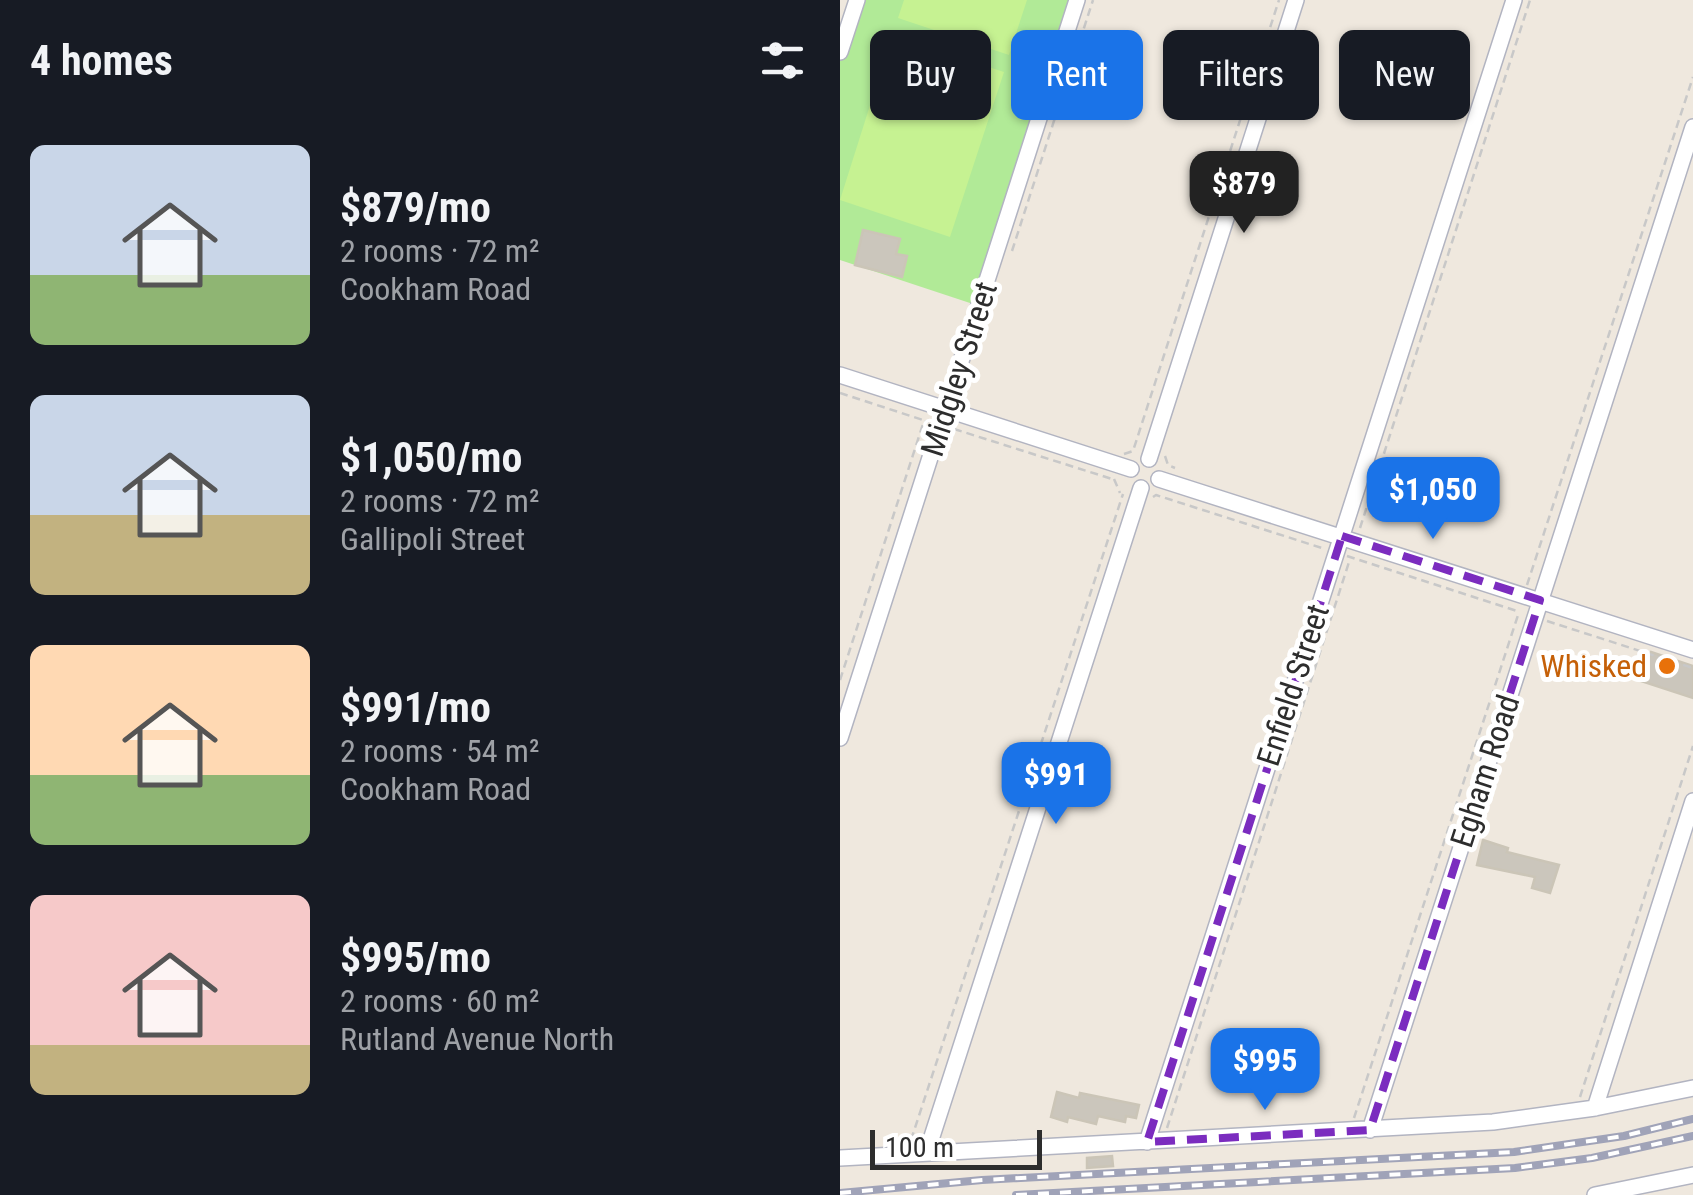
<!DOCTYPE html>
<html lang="en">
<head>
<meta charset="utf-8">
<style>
  :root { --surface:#171b24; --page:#242831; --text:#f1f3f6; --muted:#9ea1a6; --accent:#1a73e8 }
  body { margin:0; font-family:"Roboto Condensed",sans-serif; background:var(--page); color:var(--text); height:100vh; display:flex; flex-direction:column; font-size:38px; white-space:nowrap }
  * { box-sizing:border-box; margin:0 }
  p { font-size:32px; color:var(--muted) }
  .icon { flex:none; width:55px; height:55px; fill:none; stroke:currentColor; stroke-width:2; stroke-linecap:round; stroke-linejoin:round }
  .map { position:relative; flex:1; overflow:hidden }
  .sheet { display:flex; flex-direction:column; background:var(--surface); width:840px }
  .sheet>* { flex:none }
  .top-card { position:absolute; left:30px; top:30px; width:672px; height:90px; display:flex; gap:20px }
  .scale { position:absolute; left:30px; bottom:25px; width:172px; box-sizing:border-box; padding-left:10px; border:5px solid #2d2d2d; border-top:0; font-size:28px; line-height:35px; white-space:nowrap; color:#2d2d2d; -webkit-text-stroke:8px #fff; paint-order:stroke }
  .price { position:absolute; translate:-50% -85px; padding:0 22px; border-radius:20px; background:var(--accent); color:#fff; font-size:32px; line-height:65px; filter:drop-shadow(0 2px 5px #0008) }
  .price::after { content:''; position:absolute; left:50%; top:60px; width:30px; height:22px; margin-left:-15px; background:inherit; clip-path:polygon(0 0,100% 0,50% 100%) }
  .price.active { background:#222; color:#fff }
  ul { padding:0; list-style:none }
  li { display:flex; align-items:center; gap:30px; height:250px; padding:0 30px }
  li span { display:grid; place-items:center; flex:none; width:280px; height:200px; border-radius:15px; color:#555 }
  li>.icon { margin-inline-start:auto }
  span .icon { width:120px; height:120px; fill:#fffc; stroke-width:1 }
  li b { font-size:42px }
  h2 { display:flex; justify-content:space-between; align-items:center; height:120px; padding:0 30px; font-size:42px }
  .tag { padding:0 35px; border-radius:15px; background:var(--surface); box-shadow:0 2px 8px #0004; font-size:35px; line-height:90px }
  .tag.active { background:var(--accent); color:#fff }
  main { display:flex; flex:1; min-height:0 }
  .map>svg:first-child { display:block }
</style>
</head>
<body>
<main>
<section class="sheet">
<h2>4 homes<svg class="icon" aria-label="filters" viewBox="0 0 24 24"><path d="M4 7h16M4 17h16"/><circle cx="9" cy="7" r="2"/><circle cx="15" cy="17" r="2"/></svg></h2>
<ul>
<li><span style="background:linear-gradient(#c9d6e8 65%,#8fb573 0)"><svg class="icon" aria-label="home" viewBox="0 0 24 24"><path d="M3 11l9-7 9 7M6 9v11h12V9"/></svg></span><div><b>$879/mo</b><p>2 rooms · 72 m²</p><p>Cookham Road</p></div></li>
<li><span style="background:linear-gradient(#c9d6e8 60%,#c2b280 0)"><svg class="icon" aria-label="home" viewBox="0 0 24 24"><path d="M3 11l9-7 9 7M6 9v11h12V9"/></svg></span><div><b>$1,050/mo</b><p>2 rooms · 72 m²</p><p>Gallipoli Street</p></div></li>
<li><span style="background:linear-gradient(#ffd9b3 65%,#8fb573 0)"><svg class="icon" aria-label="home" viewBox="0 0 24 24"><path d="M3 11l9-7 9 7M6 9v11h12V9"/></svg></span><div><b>$991/mo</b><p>2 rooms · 54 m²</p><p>Cookham Road</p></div></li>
<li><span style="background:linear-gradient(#f6c9c9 75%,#c2b280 0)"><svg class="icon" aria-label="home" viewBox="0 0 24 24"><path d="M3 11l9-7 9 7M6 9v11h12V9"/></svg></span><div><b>$995/mo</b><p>2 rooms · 60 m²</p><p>Rutland Avenue North</p></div></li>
</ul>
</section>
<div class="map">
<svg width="853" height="1195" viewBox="0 0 853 1195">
  <rect width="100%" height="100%" fill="#efe8de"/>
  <!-- green -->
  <path fill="#b1ea97" d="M 17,0 L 237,0 L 139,306 L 0,260 L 0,52 Z"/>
  <!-- pitch -->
  <path fill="#c6f292" d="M 64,0 L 187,0 L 169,55 L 58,18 Z
    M 52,36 L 164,72 L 110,237 L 0,200 Z"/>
  <!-- building -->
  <path fill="#cbc6bc" stroke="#cbc5b7" stroke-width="2.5" d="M 23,230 L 60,239 L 56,254 L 67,256 L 62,277 L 15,265 Z
    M 811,652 L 853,666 L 853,698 L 801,681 Z
    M 643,840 L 668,848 L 667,852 L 719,865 L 710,893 L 692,888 L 695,877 L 637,865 Z
    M 217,1092 L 239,1098 L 240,1093 L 299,1105 L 296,1118 L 286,1116 L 285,1122 L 258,1116 L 256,1124 L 228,1117 L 227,1122 L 211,1117 Z
    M 272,1156 L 273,1166 L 247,1168 L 247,1158 Z"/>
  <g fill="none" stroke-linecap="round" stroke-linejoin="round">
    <!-- minor casing -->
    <g stroke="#b2b4c1" stroke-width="18">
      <path id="minor" d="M 0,52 L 17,0
        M 0,375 L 291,469
        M 309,459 L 456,0
        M 319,479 L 853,650
        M 0,738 L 237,0
        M 755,1108 L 853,801
        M 530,1130 L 853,127
        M 307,1142 L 674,0
        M 87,1152 L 301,488
        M 0,1158 L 653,1122 L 755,1108 L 853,1088
        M 755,1195 L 853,1175"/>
    </g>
    <!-- path -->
    <path stroke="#c8c8c8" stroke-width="2.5" stroke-dasharray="8 5" stroke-linecap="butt" d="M 172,251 L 253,0
      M 0,393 L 83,420
      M 114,429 L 272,479
      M 284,454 L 293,451 L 439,0
      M 325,456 L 328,465 L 335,468
      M 274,479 L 280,493
      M 313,497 L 316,495 L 485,549
      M 520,528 L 690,0
      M 507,556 L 680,612
      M 687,585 L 853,77
      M 707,621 L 853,668
      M 0,680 L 84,421 L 89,422
      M 740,1097 L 853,746
      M 514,1118 L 679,612
      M 327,1128 L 510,559
      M 71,1140 L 283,494"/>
    <!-- minor -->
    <use href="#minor" stroke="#fff" stroke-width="15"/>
    <!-- rail casing -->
    <g stroke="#a0a3b8" stroke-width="8">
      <path id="rail" d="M 0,1193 L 142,1180 L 674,1152 L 784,1136 L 853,1119
        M 176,1195 L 675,1168 L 752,1158 L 853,1136"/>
    </g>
    <!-- rail -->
    <use href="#rail" stroke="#fff" stroke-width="4" stroke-dasharray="11" stroke-linecap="butt"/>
  </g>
  <!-- marked area -->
  <path fill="none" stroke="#7b2cbf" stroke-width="8" stroke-dasharray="20 12" stroke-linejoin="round" d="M 502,536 L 700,600 L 530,1130 L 307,1142 Z"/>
  <!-- markers -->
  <circle fill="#e8710a" stroke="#fff" stroke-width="4" cx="827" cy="666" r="10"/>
  <g text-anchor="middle" stroke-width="10" stroke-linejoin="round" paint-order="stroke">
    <!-- street labels -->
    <g font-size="32" fill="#2d2d2d" stroke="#fff">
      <text transform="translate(119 369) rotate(-72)" y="11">Midgley Street</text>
      <text transform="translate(453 685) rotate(-72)" y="11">Enfield Street</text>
      <text transform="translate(645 771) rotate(-72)" y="11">Egham Road</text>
    </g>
    <!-- food labels -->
    <g font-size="32" fill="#c56008" stroke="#fff" text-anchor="end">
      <text x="807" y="677">Whisked</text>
    </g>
  </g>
</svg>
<div class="scale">100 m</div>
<b class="price active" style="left:404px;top:236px">$879</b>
<b class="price" style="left:593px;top:542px">$1,050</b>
<b class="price" style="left:216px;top:827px">$991</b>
<b class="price" style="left:425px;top:1113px">$995</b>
<div class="top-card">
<a class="tag">Buy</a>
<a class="tag active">Rent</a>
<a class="tag">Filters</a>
<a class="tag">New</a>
</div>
</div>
</main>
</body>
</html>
